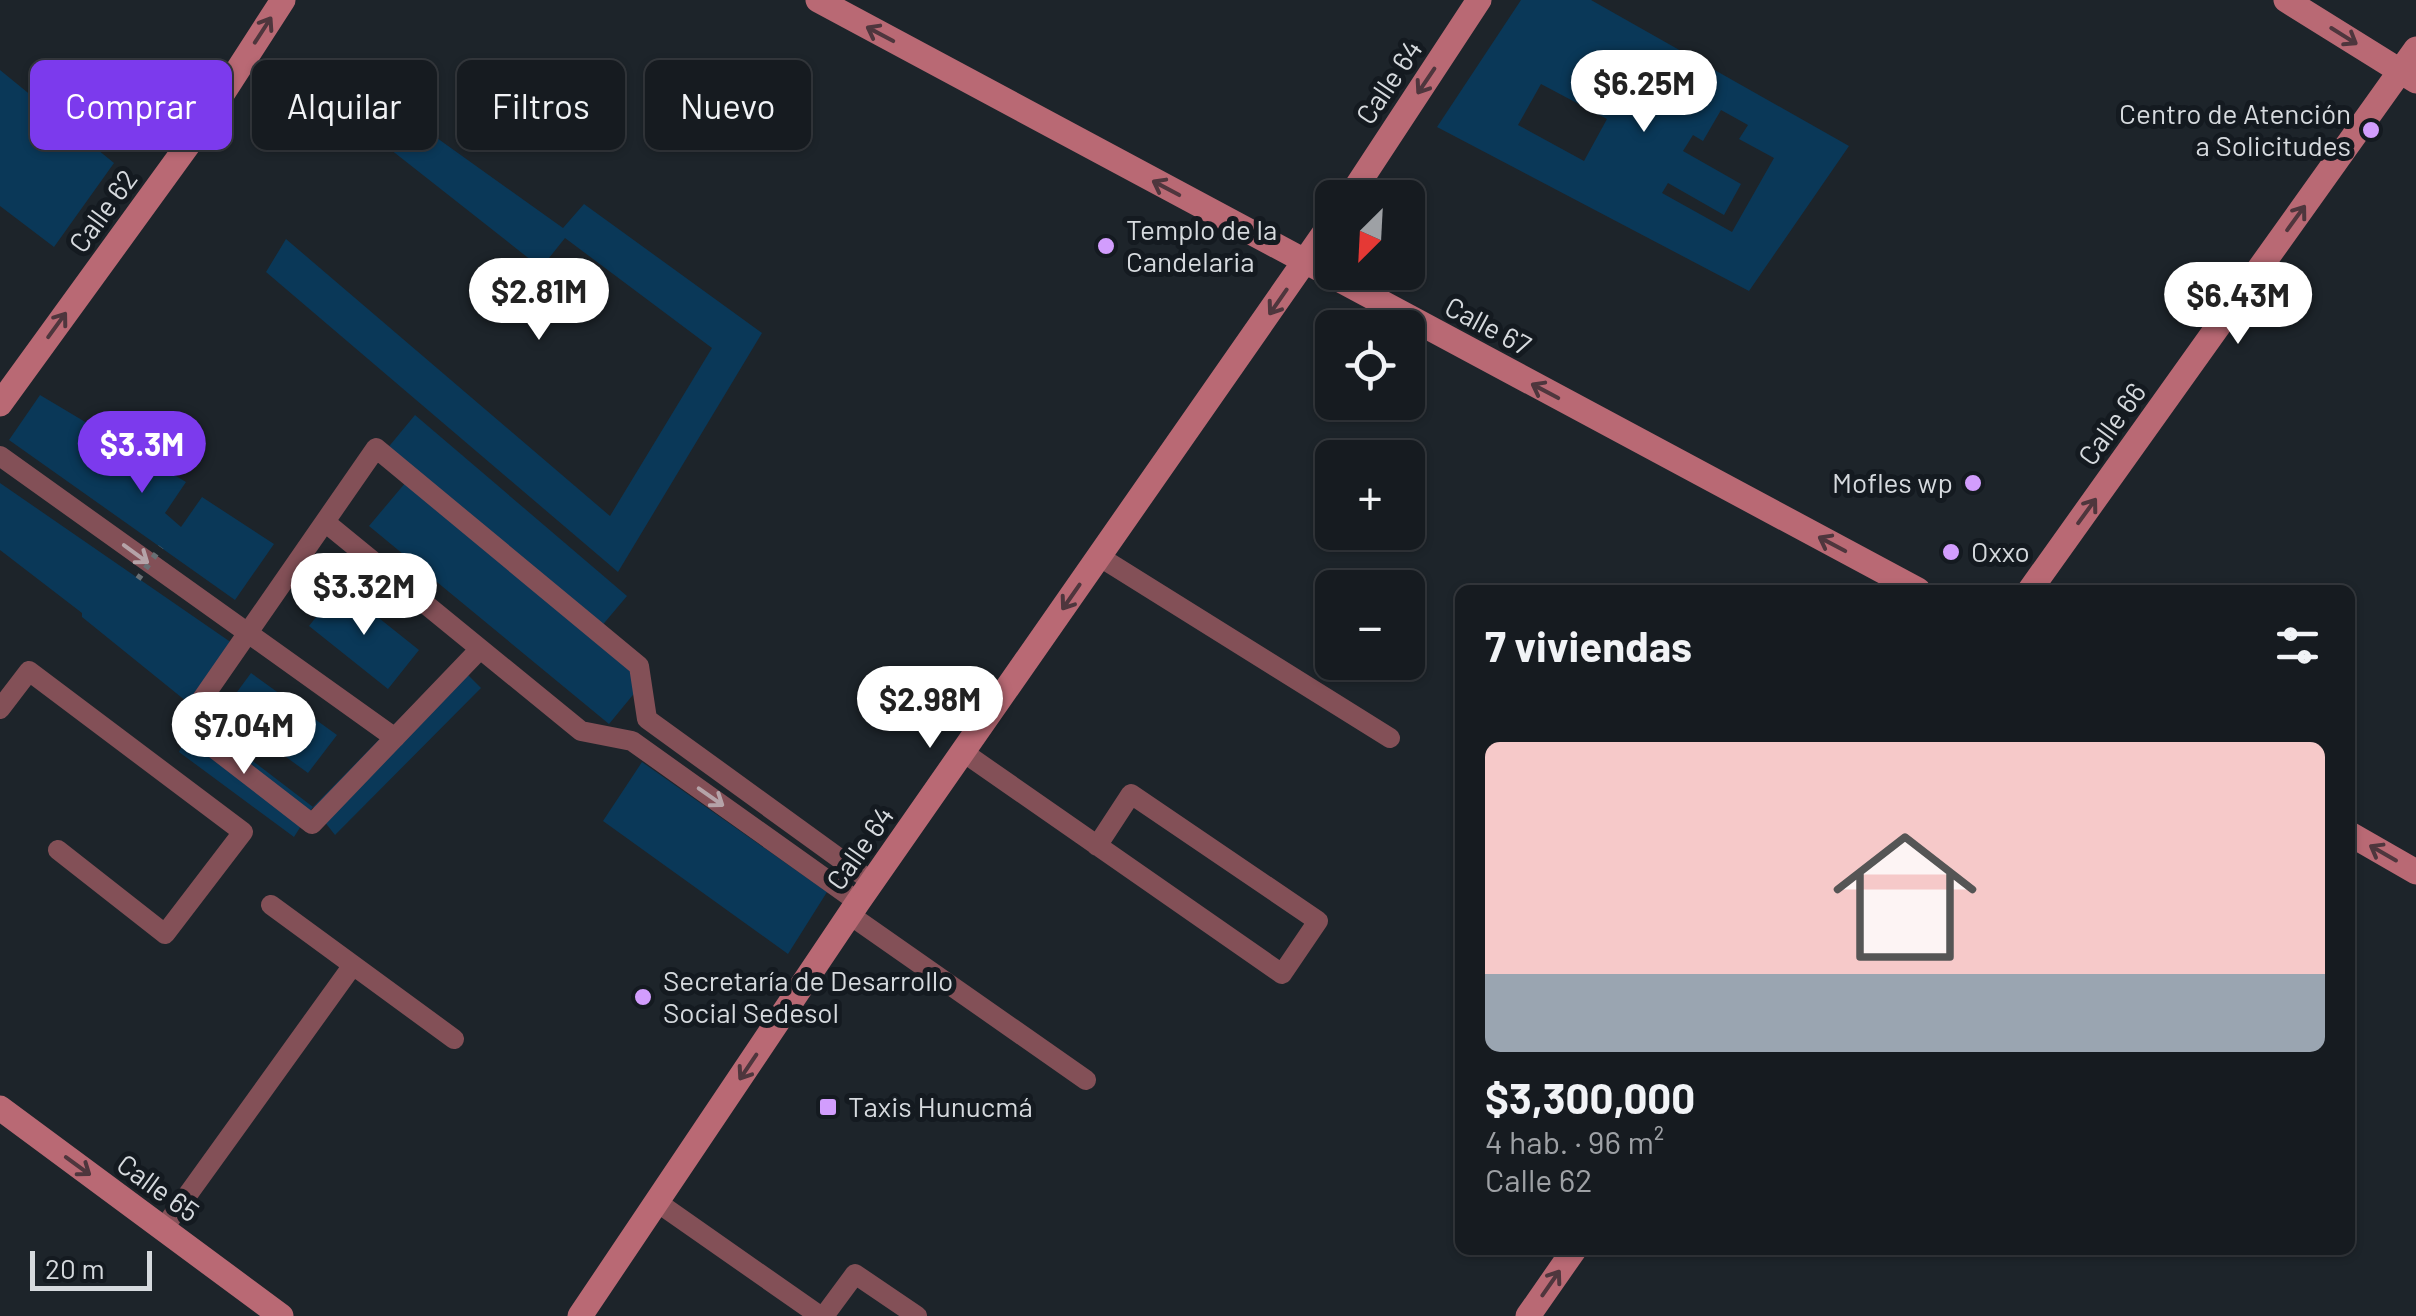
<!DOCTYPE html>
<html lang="es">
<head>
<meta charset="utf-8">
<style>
  :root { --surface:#161b20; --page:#1f2429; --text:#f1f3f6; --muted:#9ea1a5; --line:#35393e; --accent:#7c3aed }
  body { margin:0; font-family:Barlow,sans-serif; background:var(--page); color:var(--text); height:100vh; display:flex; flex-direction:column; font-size:38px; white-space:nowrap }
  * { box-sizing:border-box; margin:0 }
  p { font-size:32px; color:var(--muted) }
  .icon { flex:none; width:55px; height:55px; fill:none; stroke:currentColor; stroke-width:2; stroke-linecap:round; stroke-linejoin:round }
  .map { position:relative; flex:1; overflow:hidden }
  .drawer { position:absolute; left:1455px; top:585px; width:900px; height:670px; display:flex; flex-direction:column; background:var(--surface); border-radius:15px; box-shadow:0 2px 8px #0004,0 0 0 2px var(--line) }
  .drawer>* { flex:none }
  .top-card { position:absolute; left:30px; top:60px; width:950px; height:90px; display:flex; gap:20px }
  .needle { width:65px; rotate:204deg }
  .controls { position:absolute; left:1315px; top:180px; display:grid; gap:20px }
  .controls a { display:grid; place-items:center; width:110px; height:110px; border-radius:15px; background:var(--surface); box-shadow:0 2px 8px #0004,0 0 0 2px var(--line); font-size:50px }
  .scale { position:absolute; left:30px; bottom:25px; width:122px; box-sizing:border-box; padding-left:10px; border:5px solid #d6dade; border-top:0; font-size:28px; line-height:35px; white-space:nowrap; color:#d6dade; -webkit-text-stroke:8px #141a20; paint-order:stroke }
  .price { position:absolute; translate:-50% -85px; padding:0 22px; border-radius:35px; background:#fff; color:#222; font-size:32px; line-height:65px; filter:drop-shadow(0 2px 5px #0008) }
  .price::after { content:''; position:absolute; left:50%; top:60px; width:30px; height:22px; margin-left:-15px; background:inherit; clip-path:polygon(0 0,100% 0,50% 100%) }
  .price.selected { background:var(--accent); color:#fff }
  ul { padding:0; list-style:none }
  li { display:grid; align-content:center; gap:20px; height:530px; padding:0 30px }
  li+li { border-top:2px solid var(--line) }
  li span { display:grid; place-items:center; height:310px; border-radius:15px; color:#555 }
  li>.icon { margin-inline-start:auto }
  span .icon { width:180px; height:180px; fill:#fffc; stroke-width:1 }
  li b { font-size:42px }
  h2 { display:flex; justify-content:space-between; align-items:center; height:120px; padding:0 30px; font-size:42px }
  .chip { padding:0 35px; border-radius:15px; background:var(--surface); box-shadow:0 2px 8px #0004,0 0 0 2px var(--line); font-size:35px; line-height:90px }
  .chip.selected { background:var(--accent); color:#fff }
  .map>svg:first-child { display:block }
</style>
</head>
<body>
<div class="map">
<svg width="2416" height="1316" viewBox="0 0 2416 1316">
  <rect width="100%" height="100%" fill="#1d242a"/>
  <!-- building -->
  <path fill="#0a3858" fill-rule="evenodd" d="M 1521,0 L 1591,0 L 1849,146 L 1749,291 L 1437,127 ZM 1541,84 L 1607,119 L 1584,161 L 1518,125 ZM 1721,110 L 1748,125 L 1739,139 L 1774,158 L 1732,232 L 1662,193 L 1668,183 L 1724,215 L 1741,184 L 1683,151 L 1693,135 L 1703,141 Z
    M 0,70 L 114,163 L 54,247 L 0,206 Z
    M 402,113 L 563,228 L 584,204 L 762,333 L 618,572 L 266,272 L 286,239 L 610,516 L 712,348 L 565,238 L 541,268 L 381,142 Z
    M 40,395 L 186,482 L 165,513 L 181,527 L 202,497 L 274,544 L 235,600 L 9,440 Z
    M 415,415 L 627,596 L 600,628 L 386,450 Z
    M 406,482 L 646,679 L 609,724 L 369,526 Z
    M 0,483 L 245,652 L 202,714 L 82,617 L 82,613 L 0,550 Z
    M 340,587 L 419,650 L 388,689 L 309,626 Z
    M 455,662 L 481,688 L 335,835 L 313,807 Z
    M 251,673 L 337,735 L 308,773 L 223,711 Z
    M 194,716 L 313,807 L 294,837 L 179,752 Z
    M 642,762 L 827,892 L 788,954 L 603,821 Z"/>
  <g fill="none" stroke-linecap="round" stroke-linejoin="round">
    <!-- lane -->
    <path stroke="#835057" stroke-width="20" d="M 0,456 L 395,738
      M 325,522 L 581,731 L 632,741 L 858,902
      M 1100,557 L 1390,738
      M 480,649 L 312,824 L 184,725 L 376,448 L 639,666 L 647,719 L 872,882
      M 0,709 L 29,671 L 243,832 L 165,934 L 58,850
      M 963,752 L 1282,974 L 1318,921 L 1131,794 L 1097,846
      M 271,905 L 454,1039
      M 850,915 L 1086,1080
      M 657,1202 L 820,1316
      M 163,1229 L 353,965
      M 824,1316 L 855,1274 L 917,1316"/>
    <!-- secondary -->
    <path stroke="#b96974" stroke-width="25" d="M 818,0 L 1918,590
      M 2286,0 L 2416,81
      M 1349,198 L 1479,0
      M 0,404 L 201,127 L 283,0
      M 2030,590 L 2416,49
      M 2350,834 L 2416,872
      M 0,1108 L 281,1316
      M 580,1316 L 858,902 L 1332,222
      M 1528,1316 L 1574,1250"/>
    <!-- path-bridge -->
    <path stroke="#696f74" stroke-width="6" stroke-dasharray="5 8" stroke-linecap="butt" d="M 138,579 L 161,547"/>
  </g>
  <!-- one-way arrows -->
  <defs><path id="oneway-shaft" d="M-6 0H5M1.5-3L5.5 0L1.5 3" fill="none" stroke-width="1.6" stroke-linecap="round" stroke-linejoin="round" transform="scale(2.5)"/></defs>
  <g stroke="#4e363d">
    <use href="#oneway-shaft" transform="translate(263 30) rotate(-57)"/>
    <use href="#oneway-shaft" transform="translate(880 34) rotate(-152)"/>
    <use href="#oneway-shaft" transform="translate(2344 36) rotate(32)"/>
    <use href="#oneway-shaft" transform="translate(1426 81) rotate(124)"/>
    <use href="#oneway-shaft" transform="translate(1166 188) rotate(-152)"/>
    <use href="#oneway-shaft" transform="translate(2296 218) rotate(-54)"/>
    <use href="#oneway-shaft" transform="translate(1278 302) rotate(125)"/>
    <use href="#oneway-shaft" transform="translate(57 325) rotate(-54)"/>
    <use href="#oneway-shaft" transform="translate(1545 391) rotate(-152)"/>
    <use href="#oneway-shaft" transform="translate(2087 511) rotate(-54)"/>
    <use href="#oneway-shaft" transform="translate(1832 544) rotate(-152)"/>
    <use href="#oneway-shaft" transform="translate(1071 597) rotate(125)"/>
    <use href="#oneway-shaft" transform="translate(2383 853) rotate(-150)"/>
    <use href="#oneway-shaft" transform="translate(748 1067) rotate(124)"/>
    <use href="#oneway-shaft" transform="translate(78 1166) rotate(36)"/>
    <use href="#oneway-shaft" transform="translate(1551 1283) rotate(-55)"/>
  </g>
  <g stroke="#b5a3a8">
    <use href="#oneway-shaft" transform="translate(136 554) rotate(36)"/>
    <use href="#oneway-shaft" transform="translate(711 797) rotate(35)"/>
  </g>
  <!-- markers -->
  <g fill="#d29dfd" stroke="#141a20" stroke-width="4">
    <circle cx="2371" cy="130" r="10"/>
    <circle cx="1106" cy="246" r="10"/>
    <circle cx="1973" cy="483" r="10"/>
    <circle cx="1951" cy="552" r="10"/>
    <circle cx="643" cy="997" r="10"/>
    <rect x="818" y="1097" width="20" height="20" rx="5"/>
  </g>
  <g text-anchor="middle" stroke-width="10" stroke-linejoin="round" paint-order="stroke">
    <!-- street labels -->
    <g font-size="28" fill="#d6dade" stroke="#141a20">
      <text transform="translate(1389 82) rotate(-56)" y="10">Calle 64</text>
      <text transform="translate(103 211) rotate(-54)" y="10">Calle 62</text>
      <text transform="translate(1488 326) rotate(28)" y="10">Calle 67</text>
      <text transform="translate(2112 424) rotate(-54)" y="10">Calle 66</text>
      <text transform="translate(860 848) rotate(-55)" y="10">Calle 64</text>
      <text transform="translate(158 1188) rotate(36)" y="10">Calle 65</text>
    </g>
    <!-- poi labels -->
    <g font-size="28" fill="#d6dade" stroke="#141a20" text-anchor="start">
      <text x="2351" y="124" text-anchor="end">Centro de Atención<tspan x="2351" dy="32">a Solicitudes</tspan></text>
      <text x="1126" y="240">Templo de la<tspan x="1126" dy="32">Candelaria</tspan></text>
      <text x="1953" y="493" text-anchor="end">Mofles wp</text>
      <text x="1971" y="562">Oxxo</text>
      <text x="663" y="991">Secretaría de Desarrollo<tspan x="663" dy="32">Social Sedesol</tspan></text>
      <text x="848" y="1117">Taxis Hunucmá</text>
    </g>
  </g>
</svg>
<div class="controls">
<a><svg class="needle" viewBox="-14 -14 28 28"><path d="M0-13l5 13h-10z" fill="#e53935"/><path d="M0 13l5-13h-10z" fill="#9ea1a5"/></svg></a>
<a><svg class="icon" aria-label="locate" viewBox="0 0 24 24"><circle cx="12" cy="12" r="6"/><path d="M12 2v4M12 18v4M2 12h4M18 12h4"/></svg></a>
<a>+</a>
<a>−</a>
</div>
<div class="scale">20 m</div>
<b class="price" style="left:1644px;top:135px">$6.25M</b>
<b class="price" style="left:539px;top:343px">$2.81M</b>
<b class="price" style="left:2238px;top:347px">$6.43M</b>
<b class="price selected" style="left:142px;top:496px">$3.3M</b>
<b class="price" style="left:364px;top:638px">$3.32M</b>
<b class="price" style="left:930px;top:751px">$2.98M</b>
<b class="price" style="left:244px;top:777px">$7.04M</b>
<div class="top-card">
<a class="chip selected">Comprar</a>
<a class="chip">Alquilar</a>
<a class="chip">Filtros</a>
<a class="chip">Nuevo</a>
</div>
<section class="drawer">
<h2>7 viviendas<svg class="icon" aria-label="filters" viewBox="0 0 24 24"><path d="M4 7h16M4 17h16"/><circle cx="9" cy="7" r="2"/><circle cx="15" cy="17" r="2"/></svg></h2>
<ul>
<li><span style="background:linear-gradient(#f6c9c9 75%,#9aa5b1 0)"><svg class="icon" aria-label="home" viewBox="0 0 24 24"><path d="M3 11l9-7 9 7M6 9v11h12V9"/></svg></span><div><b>$3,300,000</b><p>4 hab. · 96 m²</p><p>Calle 62</p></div></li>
</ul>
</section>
</div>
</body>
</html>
